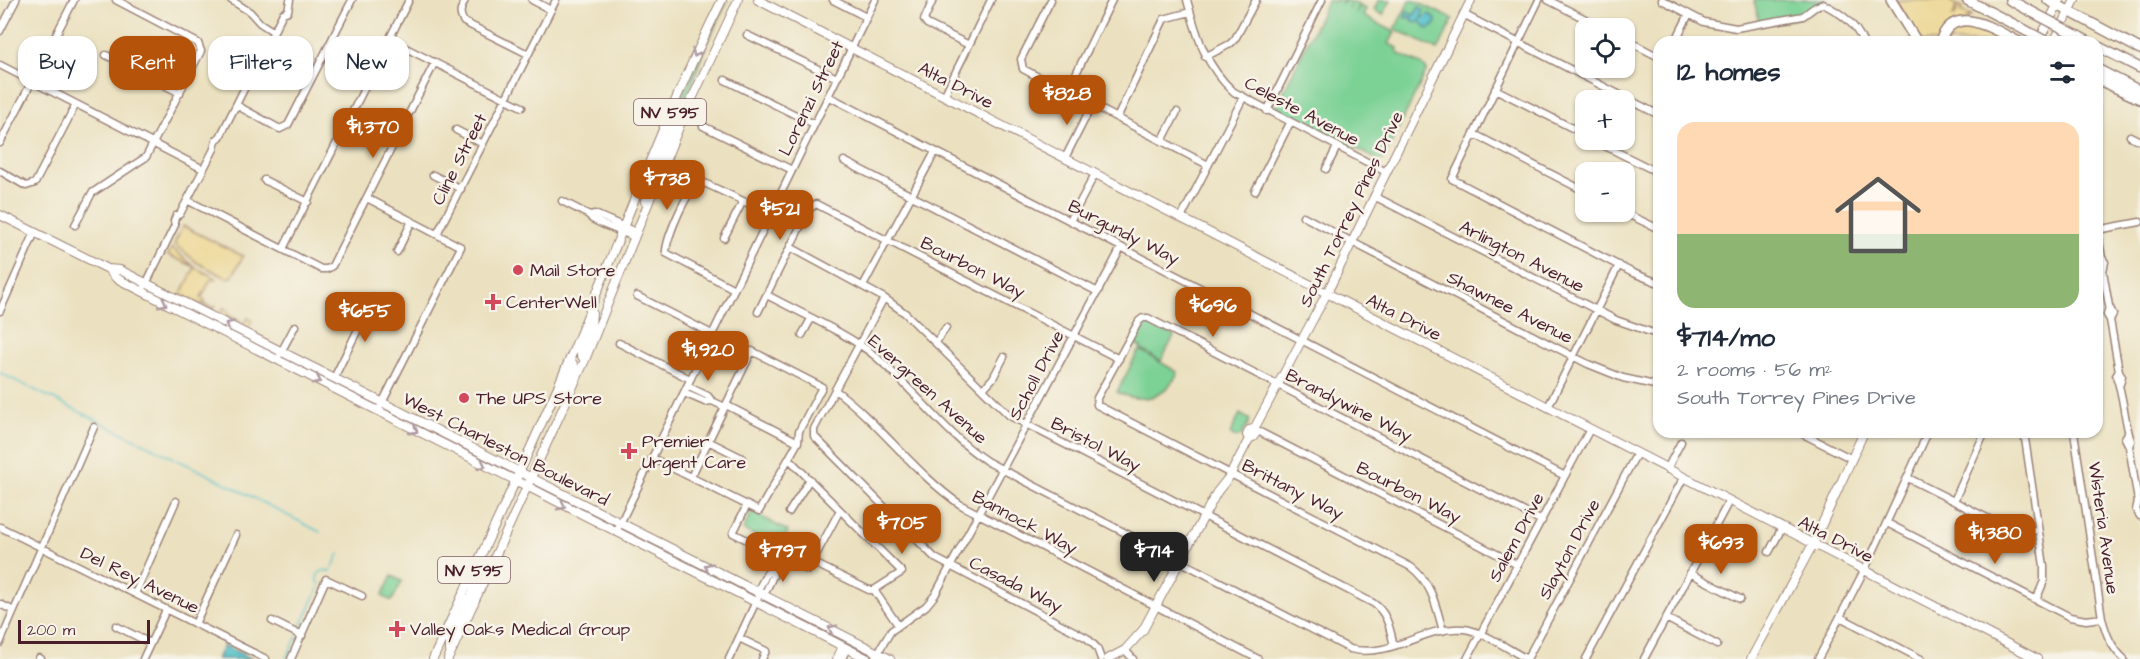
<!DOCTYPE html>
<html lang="en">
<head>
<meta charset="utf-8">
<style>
  :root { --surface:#fff; --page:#f2f2f3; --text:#1f2937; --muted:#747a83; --line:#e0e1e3; --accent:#b45309 }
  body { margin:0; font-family:"Architects Daughter",sans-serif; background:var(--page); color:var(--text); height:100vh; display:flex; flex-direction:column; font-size:22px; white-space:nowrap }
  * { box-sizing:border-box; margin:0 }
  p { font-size:20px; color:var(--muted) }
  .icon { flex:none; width:33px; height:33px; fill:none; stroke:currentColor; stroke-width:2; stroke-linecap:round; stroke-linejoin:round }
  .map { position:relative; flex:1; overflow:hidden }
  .side { position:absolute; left:1653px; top:36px; width:450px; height:402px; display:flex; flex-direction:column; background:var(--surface); border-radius:18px; box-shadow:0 2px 4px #0004 }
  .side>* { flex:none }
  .hud { position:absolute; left:18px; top:36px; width:570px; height:54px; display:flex; gap:12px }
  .tools { position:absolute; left:1575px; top:18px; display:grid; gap:12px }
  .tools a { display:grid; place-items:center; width:60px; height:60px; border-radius:12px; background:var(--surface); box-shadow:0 2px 4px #0004; font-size:30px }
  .scale { position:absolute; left:18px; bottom:15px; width:132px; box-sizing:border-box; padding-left:6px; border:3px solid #4a1f2b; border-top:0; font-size:16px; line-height:21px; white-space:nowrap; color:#4a1f2b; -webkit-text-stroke:4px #f7f3e8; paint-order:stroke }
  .price { position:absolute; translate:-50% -51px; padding:0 14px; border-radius:12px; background:var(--accent); color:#fff; font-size:20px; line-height:39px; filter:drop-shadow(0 2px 3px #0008) }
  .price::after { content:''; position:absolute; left:50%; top:36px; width:18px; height:14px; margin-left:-9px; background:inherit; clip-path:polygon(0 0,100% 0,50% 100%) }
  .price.active { background:#222; color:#fff }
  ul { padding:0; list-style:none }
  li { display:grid; align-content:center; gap:12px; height:318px; padding:0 24px }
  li+li { border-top:2px solid var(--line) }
  li span { display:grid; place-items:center; height:186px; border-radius:18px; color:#555 }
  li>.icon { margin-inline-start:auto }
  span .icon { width:108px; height:108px; fill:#fffc; stroke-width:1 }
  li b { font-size:26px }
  h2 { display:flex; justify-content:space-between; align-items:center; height:72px; padding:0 24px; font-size:26px }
  .chip { padding:0 21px; border-radius:18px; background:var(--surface); box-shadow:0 2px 4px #0004; font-size:21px; line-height:54px }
  .chip.active { background:var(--accent); color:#fff }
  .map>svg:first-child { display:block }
</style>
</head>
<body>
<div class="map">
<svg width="2140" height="659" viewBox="0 0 2140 659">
  <rect width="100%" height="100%" fill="#f7f3e8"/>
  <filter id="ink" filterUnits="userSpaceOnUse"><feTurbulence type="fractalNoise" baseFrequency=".0167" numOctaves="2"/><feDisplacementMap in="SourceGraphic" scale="12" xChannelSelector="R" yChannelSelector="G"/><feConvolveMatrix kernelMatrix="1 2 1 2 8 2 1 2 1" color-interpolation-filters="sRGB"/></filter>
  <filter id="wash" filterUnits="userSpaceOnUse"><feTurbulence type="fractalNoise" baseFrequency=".008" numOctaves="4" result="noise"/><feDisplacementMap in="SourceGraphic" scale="24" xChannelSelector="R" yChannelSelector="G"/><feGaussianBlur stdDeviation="1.35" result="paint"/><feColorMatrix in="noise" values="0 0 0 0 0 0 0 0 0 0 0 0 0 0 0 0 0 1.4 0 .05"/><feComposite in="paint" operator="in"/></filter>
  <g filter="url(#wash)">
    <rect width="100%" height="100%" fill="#ebe1c0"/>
    <!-- green -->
    <path fill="#7bd195" stroke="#627860" stroke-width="1.5" d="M 728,0 L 703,52 L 694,79 L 674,125 L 677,105 Z
      M 1328,0 L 1334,2 L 1335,0 L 1343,0 L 1342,5 L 1345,0 L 1351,2 L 1348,9 L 1352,2 L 1358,5 L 1356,13 L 1360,6 L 1366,9 L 1363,16 L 1395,32 L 1389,44 L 1398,48 L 1397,53 L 1423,65 L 1427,70 L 1383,160 L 1378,160 L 1276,107 Z
      M 1379,0 L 1391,0 L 1383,15 L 1374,10 Z
      M 1410,0 L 1413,0 L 1453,19 L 1438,50 L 1395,29 Z
      M 1754,0 L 1825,0 C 1813,20 1780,21 1760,25 Z
      M 1146,322 L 1174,336 L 1161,361 L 1140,349 L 1141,347 L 1133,343 L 1143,323 Z
      M 1142,351 L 1177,372 L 1177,375 C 1163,399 1141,404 1117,392 L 1138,352 Z
      M 1240,414 L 1250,420 L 1241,436 L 1236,437 L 1230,434 Z
      M 752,512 L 788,531 L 780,548 L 743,530 Z
      M 392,576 L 402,581 L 392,601 L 382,596 Z"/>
    <!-- sand -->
    <path fill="#eeda9e" stroke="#9c7c64" stroke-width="1.5" d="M 1895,0 L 1948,0 L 1957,5 L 1953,16 L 1955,15 L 1959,6 L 1963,8 L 1961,12 L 1971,16 L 1936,42 L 1921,42 Z
      M 1968,24 L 1981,28 L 2007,42 L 1945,42 C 1950,31 1956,27 1968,24 Z
      M 183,226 L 243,256 L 232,277 L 227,278 L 198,263 L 174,244 Z
      M 172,248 L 196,268 L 216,278 L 215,280 L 211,279 L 201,298 L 205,300 L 203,303 L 213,308 L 216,305 L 213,310 L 181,295 L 195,267 L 168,255 Z
      M 224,308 L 229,312 L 228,315 L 244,323 L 248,318 L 252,320 L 248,329 L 221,315 L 222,309 Z"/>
    <!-- water -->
    <path fill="#53c1c9" stroke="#4e707a" stroke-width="1.5" d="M 1419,7 L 1424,10 L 1421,19 L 1429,14 L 1435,18 L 1436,22 L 1433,27 L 1428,29 L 1419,21 L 1417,23 L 1412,20 L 1412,17 L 1405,18 L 1407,11 L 1414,15 Z
      M 224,645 L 252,659 L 217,659 Z"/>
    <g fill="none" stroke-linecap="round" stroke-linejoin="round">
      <!-- stream -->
      <path stroke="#53c1c9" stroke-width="1.5" d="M 0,373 L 219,480 L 320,532
        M 331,571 L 339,554
        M 299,631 L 320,585 L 317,579 L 318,574 L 324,570 L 330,572
        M 286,659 L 297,636"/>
    </g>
  </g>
  <g filter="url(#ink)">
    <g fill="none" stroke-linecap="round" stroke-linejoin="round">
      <!-- minor casing -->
      <g stroke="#9a8076" stroke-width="9">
        <path id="minor" d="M 231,0 L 250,12 L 260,23 L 274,32
          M 465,0 C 461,9 458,13 464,22 L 528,54
          M 532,0 L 551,10
          M 833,0 L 866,17
          M 933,0 L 924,20 L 927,24 L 969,45
          M 1051,0 L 1021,59 L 1023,69 L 1208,165
          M 1187,0 C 1197,36 1205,66 1234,92 L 1386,172
          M 1539,0 L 1452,179 L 1633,273 L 1659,283
          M 1548,0 L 1603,28
          M 1662,0 L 1704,22 L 1736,28 L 1803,16 L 1815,7 L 1823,4 C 1841,13 1855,23 1863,42
          M 1463,14 L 1659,115
          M 0,31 L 16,0
          M 747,35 L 837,78
          M 1624,39 L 1659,57
          M 390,40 L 522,107
          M 1675,42 L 1689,14
          M 106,55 L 180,93
          M 1205,57 L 1230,44 L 1235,39 L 1256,0
          M 0,65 L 203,169
          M 249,79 L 253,78 L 255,69 L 283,13 L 288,11 L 290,0
          M 725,80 L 814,124
          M 1495,89 L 1586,135
          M 1067,92 L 1112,0
          M 828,96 L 1565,476
          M 944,96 L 991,0
          M 236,105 L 280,129 L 288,125 L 352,0
          M 1267,111 L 1322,0
          M 1117,118 L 1164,19 L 1190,12
          M 703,126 L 792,170
          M 456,130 L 483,144
          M 1474,134 L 1586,192
          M 2130,136 L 2140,141
          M 1593,140 L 1659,173
          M 1162,141 L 1177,112
          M 0,143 L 74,0
          M 1065,158 L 1092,105
          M 844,161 L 1098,292
          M 1326,169 L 1337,147
          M 0,171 L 26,186 L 35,183 L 76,104
          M 433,175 L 461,189
          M 264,180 L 308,202
          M 1255,191 L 1290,123
          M 1374,196 L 1616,320 L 1659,335
          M 367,198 L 461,247 L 378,411
          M 187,200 L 321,269 L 327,269 L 332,266 L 435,62
          M 562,201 L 589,215 L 592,219 L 602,224 L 634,237
          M 1623,212 L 1659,229
          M 589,215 L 595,214 L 636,232
          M 1303,216 L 1352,242
          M 1181,218 L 1243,98
          M 1070,221 L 1095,174
          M 75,225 L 92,193 L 146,157 L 201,51 L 198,43 L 116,0
          M 2097,229 L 2102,258 L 2105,262 L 2103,271
          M 2097,230 L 2140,222
          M 437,234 L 556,0
          M 724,238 L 743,201
          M 1352,242 L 1588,364 L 1623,378 L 1659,386
          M 790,247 L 884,298 L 905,313 L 1010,416 L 1373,603 C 1388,613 1390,630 1394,646
          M 283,249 L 409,0
          M 397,252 L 412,221
          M 2102,258 L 2100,266 L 2103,271 L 2109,306 L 2113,314 L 2110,320
          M 145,286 L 175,225 L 174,221 L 176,216 L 180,214 L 214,149 L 216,140 L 220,137 L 249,79 L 251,71 L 255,69
          M 863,286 L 935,152
          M 734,289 L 666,253 C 665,240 689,185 700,181 L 771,214
          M 767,295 C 800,313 847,333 875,356 C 914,389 945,434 988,462 L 1350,649 C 1391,659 1425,625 1464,629 C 1483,631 1509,650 1527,659
          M 637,296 L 712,334
          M 884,298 L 814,429 L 814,436 L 935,558 L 1087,638 L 1097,648 L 1101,659
          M 2109,306 L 2107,315 L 2110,320 L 2119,371 L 2122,376 L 2120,384
          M 0,311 L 35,232
          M 758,312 L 809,209 L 816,204 L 1119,359
          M 802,335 L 811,319
          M 936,342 L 946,328
          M 619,343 L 690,379
          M 280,354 L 295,326
          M 2119,371 L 2116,376 C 2124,397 2124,421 2131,441 L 2129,446
          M 334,378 L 374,297
          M 687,386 L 708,396 L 712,401 L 725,407
          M 983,389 L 993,378 L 1004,357
          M 835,390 C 881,424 914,473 961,505 L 1258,659
          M 684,393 L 705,402 L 712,401
          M 726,405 L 798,442
          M 1548,407 L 1619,265
          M 1254,429 L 1518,565
          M 1799,432 L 1852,459
          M 2024,432 L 2044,566 L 2044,581 L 2036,600
          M 2074,432 L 2102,618 C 2106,634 2111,647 2124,659
          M 2128,433 L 2125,438 L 2129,446 L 2138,501 L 2136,510 L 2140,516
          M 708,441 L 742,458
          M 652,458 L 759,511 L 798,442 L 799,431 L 822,387 L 752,351 L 691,477
          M 789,459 L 902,572 L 874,590 L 869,590 L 812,562
          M 1667,469 L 1681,442
          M 1908,478 L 2015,532 L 2038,530
          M 1954,501 L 1985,432
          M 747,505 L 733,533 L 808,570 L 840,510
          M 789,512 L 810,479
          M 1887,523 L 2070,617 L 2086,620 L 2102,618
          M 0,527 L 266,659
          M 616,532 L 875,0
          M 1769,552 L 1782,528
          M 1690,573 L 1740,599
          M 874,590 L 898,625
          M 760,593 L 766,591 L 773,576 L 772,571 L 779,556
          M 760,593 L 759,588 L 767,573 L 772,571
          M 135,594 L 176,501
          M 0,604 L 14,611
          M 1840,617 L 1921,659
          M 1666,618 L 1717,645
          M 272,621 L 302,636
          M 195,624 L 236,535
          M 116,626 L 150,643
          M 1443,631 C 1436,606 1432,583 1411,567 L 1097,405 L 1097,398 L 1139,321 L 1143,318 L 1148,318 L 1542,521
          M 739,638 L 766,651 L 762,659
          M 0,643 L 94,427
          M 1125,650 L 1133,659
          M 39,658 L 41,659
          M 143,659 L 166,610
          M 291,659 L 326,579 L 362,596
          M 729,659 L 760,593
          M 836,659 L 842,646
          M 842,659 L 847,648
          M 874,659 L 891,631 L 926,606 L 935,595 L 1121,248
          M 1467,659 L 1590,429
          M 1527,659 L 1637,453
          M 1586,659 L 1684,477
          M 1644,659 L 1729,501
          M 1818,659 L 1868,563 L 1928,432"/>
      </g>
      <!-- major casing -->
      <g stroke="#9a8076" stroke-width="10">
        <path id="major" d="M 758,0 L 2037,659
          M 2038,42 L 2060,0
          M 2054,42 L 2075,0
          M 645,201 L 651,175 L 676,114 L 676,106 L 673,104
          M 0,215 L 108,269 L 116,278 L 868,659
          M 108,269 L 120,270 L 890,659
          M 585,360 L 581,355 L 581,351 L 591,327 L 592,312
          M 565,404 L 563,392 L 574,366 L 570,359
          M 1249,439 L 1247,435 L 1249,430 L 1254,429 L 1327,293 L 1471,0
          M 474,603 L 470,599 L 480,575 L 482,559
          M 450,651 L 450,638 L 466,601 L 463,595
          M 433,659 C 479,558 528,458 571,356 C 621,237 664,116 722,0
          M 448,659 L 585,360 L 679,127 L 738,0
          M 1108,659 L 1125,650 L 1143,630 L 1217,492 L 1229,477 L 1249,439 L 1253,437 L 1256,433 L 1254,429
          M 1751,659 L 1813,544 L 1864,432"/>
      </g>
      <!-- highway casing -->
      <g stroke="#9a8076" stroke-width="12">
        <path id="highway" d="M 1891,0 L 1917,42
          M 1967,0 L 2023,29
          M 2010,0 L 2032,12
          M 2048,0 L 2140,49
          M 2078,36 L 2089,42
          M 1940,42 C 1954,1 1994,30 2019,42
          M 2097,46 L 2140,68
          M 2097,69 L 2140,91
          M 2097,79 L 2140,99"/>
      </g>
      <!-- minor -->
      <use href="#minor" stroke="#fff" stroke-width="6"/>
      <!-- major -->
      <use href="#major" stroke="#fff" stroke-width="8"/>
      <!-- highway -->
      <use href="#highway" stroke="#fff" stroke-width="9"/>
      <!-- highway-bridge casing -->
      <g stroke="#9a8076" stroke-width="12" stroke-linecap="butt">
        <path id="highway-bridge" d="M 2032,12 L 2078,36
          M 2023,29 L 2047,42"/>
      </g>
      <!-- highway-bridge -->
      <use href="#highway-bridge" stroke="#fff" stroke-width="9"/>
    </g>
    <!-- one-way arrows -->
    <defs><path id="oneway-chevron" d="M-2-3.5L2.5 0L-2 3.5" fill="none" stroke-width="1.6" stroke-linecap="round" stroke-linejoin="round" transform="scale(1.5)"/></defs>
    <g stroke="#ae9aa0">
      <use href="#oneway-chevron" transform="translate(696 53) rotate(115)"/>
      <use href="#oneway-chevron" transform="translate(163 303) rotate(27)"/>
      <use href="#oneway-chevron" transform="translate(229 325) rotate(-153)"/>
      <use href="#oneway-chevron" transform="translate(317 380) rotate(27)"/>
      <use href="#oneway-chevron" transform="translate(414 430) rotate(28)"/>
      <use href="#oneway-chevron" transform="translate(482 465) rotate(27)"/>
      <use href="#oneway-chevron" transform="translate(562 506) rotate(27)"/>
      <use href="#oneway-chevron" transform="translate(708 567) rotate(-153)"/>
      <use href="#oneway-chevron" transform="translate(832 629) rotate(-153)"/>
    </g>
  </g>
  <!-- markers -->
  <g fill="#d1495b" stroke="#f7f3e8" stroke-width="2">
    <circle cx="518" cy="270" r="6"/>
    <path d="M490 293h6v6h6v6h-6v6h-6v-6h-6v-6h6z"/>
    <circle cx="464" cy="398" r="6"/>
    <path d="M626 442h6v6h6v6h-6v6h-6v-6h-6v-6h6z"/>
    <path d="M394 620h6v6h6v6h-6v6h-6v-6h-6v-6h6z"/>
  </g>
  <g text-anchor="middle" stroke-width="5" stroke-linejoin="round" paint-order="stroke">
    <!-- shield labels -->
    <g fill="#f7f3e8" stroke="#7e5f64" stroke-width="1.5">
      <rect x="634" y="99" width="72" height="26" rx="4.5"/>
      <rect x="438" y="557" width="72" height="26" rx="4.5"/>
    </g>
    <g font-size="16" font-weight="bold" fill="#4a1f2b">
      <text x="670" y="118">NV 595</text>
      <text x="474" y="576">NV 595</text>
    </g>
    <!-- street labels -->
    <g font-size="18" fill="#4a1f2b" stroke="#f7f3e8">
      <text transform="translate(956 85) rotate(27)" y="6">Alta Drive</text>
      <text transform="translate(811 98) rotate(-64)" y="6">Lorenzi Street</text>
      <text transform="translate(1302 111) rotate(28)" y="6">Celeste Avenue</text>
      <text transform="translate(459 159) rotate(-63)" y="6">Cline Street</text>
      <text transform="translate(1351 209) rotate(-64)" y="6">South Torrey Pines Drive</text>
      <text transform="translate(1124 232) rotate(27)" y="6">Burgundy Way</text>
      <text transform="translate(1522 256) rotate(27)" y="6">Arlington Avenue</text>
      <text transform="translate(973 267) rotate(27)" y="6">Bourbon Way</text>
      <text transform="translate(1510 307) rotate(27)" y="6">Shawnee Avenue</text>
      <text transform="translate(1404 317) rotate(27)" y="6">Alta Drive</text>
      <text transform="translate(1036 375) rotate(-62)" y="6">Scholl Drive</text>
      <text transform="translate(928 389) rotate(42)" y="6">Evergreen Avenue</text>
      <text transform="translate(1349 405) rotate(27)" y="6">Brandywine Way</text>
      <text transform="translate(1096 444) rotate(27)" y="6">Bristol Way</text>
      <text transform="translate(506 449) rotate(27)" y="6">West Charleston Boulevard</text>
      <text transform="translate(1293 489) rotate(27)" y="6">Brittany Way</text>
      <text transform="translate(1409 492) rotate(27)" y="6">Bourbon Way</text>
      <text transform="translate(1025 522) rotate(28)" y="6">Bannock Way</text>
      <text transform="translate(2104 528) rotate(82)" y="6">Wisteria Avenue</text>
      <text transform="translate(1516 537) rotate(-62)" y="6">Salem Drive</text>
      <text transform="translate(1836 539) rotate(27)" y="6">Alta Drive</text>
      <text transform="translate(1569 549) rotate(-62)" y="6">Slayton Drive</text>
      <text transform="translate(140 580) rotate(26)" y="6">Del Rey Avenue</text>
      <text transform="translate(1016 584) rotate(27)" y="6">Casada Way</text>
    </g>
    <!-- poi labels -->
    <g font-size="18" fill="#4a1f2b" stroke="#f7f3e8" text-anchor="start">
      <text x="530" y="276">Mail Store</text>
      <text x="506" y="308">CenterWell</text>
      <text x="476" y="404">The UPS Store</text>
      <text x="642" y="447">Premier<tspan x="642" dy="21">Urgent Care</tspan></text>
      <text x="410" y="635">Valley Oaks Medical Group</text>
    </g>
  </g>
</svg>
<div class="tools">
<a><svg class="icon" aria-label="locate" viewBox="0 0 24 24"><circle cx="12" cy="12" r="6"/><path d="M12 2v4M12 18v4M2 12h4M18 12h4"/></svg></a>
<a>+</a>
<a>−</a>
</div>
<div class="scale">200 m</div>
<b class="price" style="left:1067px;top:126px">$828</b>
<b class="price" style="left:373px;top:159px">$1,370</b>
<b class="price" style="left:667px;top:211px">$738</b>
<b class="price" style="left:780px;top:241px">$521</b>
<b class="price" style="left:1213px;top:338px">$696</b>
<b class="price" style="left:365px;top:343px">$655</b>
<b class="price" style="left:708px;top:382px">$1,920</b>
<b class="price" style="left:902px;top:555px">$705</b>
<b class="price" style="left:1995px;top:565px">$1,380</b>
<b class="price" style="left:1721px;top:575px">$693</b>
<b class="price" style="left:783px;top:583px">$797</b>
<b class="price active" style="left:1154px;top:583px">$714</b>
<div class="hud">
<a class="chip">Buy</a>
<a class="chip active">Rent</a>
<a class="chip">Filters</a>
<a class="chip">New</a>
</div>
<section class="side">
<h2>12 homes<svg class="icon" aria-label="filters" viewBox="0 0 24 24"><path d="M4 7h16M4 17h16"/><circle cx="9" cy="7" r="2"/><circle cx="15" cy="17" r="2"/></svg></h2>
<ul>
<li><span style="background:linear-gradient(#ffd9b3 60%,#8fb573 0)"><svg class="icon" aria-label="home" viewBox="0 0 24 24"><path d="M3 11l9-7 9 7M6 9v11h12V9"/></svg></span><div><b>$714/mo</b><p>2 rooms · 56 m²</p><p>South Torrey Pines Drive</p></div></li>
</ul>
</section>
</div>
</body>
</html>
